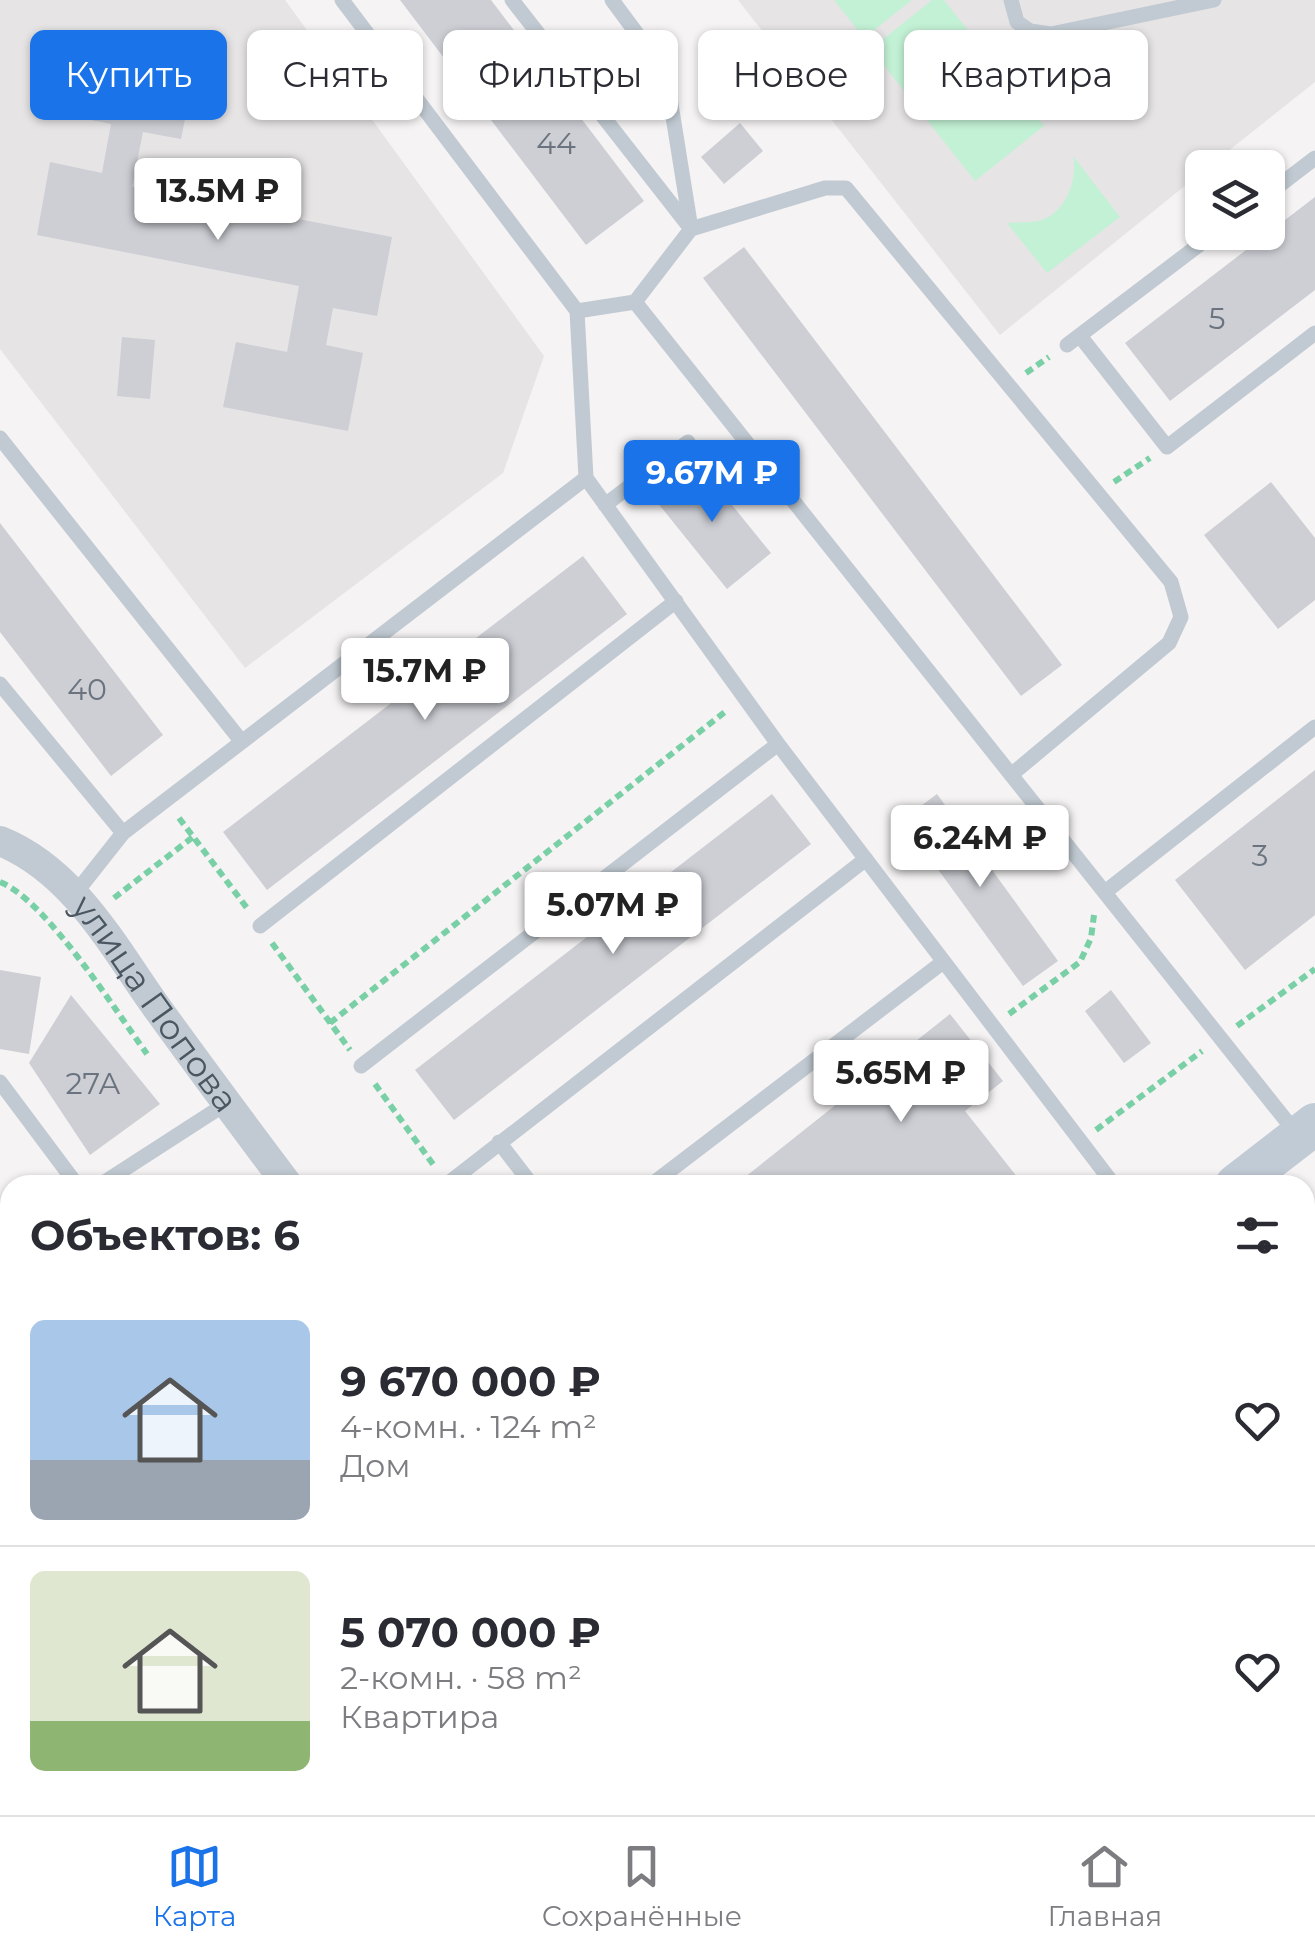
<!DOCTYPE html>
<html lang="ru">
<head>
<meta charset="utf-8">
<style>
  :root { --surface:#fff; --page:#f2f2f3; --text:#2b2b33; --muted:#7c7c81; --line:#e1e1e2; --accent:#1a73e8 }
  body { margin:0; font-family:Montserrat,sans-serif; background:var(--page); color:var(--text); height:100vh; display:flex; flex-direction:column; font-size:38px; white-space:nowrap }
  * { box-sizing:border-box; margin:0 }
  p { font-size:32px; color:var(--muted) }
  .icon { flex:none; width:55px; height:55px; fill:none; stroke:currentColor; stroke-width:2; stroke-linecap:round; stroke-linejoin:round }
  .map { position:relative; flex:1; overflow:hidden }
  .side { position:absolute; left:0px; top:1175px; width:1315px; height:640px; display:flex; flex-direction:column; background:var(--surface); border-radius:30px 30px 0 0; box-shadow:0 2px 8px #0004 }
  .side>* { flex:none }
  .guide { position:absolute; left:30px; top:30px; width:1255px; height:90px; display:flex; gap:20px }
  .controls { position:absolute; left:1185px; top:150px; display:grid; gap:20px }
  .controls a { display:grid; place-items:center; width:100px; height:100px; border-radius:15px; background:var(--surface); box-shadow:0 2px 8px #0004; font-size:50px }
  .price { position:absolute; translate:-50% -85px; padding:0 22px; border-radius:10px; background:#fff; color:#222; font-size:32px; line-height:65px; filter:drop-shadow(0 2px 5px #0008) }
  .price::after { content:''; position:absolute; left:50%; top:60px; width:30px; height:22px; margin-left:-15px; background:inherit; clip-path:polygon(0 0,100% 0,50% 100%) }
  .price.selected { background:var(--accent); color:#fff }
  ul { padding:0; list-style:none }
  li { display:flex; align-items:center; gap:30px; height:250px; padding:0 30px }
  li+li { border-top:2px solid var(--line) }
  li span { display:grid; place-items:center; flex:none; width:280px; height:200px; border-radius:15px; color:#555 }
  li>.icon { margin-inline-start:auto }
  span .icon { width:120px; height:120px; fill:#fffc; stroke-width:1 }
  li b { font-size:42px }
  h2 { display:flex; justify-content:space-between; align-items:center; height:120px; padding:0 30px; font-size:42px }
  .chip { padding:0 35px; border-radius:15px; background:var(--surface); box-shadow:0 2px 8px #0004; font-size:35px; line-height:90px }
  .chip.selected { background:var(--accent); color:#fff }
  .tab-bar { display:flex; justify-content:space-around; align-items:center; height:140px; border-top:2px solid var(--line); background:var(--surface); font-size:28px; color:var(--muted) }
  .tab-bar a { display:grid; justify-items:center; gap:5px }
  .tab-bar .selected { color:var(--accent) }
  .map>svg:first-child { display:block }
</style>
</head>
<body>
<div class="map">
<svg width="1315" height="1815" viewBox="0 0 1315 1815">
  <rect width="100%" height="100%" fill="#f5f3f3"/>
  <!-- education -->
  <path fill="#e6e4e5" d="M 0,0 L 285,0 L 544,356 L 503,473 L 245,668 L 0,349 Z
    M 738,0 L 1315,0 L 1315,82 L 1208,167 L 1202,168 L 1202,172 L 1000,335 Z"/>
  <!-- green -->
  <path fill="#c3f1d5" d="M 834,0 L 912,0 L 864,38 Z
    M 932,0 L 944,0 L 1044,126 L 975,181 L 871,49 Z
    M 1073,156 L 1120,217 L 1047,273 L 1007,223 C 1018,222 1032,223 1042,220 C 1066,211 1078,179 1073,156 Z"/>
  <!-- building -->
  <path fill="#cdcfd5" d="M 400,0 L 491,0 L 644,201 L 586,245 Z
    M 78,52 L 194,74 L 181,139 L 143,132 L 132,187 L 392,237 L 377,316 L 333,308 L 326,345 L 363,353 L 348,431 L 223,407 L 236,342 L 287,352 L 299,286 L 37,235 L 50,162 L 102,173 L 111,124 L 66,115 Z
    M 740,123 L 763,151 L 724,184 L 701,157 Z
    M 1315,197 L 1315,290 L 1170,401 L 1125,343 Z
    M 744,247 L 1062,665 L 1021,696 L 703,278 Z
    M 122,337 L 155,340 L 150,399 L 117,396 Z
    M 697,462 L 771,553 L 727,589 L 653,497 Z
    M 1271,482 L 1315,538 L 1315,600 L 1278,629 L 1204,535 Z
    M 0,523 L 163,735 L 111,776 L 0,632 Z
    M 583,556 L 627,614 L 267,890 L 223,832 Z
    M 1315,770 L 1315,915 L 1245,970 L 1175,880 Z
    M 772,794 L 811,844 L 454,1120 L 415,1070 Z
    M 937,794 L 1058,961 L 1023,986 L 902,820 Z
    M 0,970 L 41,977 L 29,1054 L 0,1049 Z
    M 1111,990 L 1151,1043 L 1124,1063 L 1085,1011 Z
    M 71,995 L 160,1104 L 90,1155 L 29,1063 Z
    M 950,1014 L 1003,1081 L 965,1111 L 1022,1183 L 735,1185 Z
    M 0,1552 L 10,1565 L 10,1681 L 0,1668 Z
    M 1315,1629 L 1315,1723 L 1305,1731 L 1305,1637 Z
    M 203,1805 L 326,1805 L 313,1815 L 190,1815 Z
    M 637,1805 L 663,1807 L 681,1815 L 603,1815 L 610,1810 Z
    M 1092,1805 L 1212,1805 L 1199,1815 L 1079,1815 Z"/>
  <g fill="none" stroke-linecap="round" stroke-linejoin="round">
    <!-- path -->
    <path stroke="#7ad0a6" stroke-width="6" stroke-dasharray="8 5" stroke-linecap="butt" d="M 1026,373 L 1049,357
      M 1114,482 L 1150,458
      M 179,818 L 247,908
      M 0,882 C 46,900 115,1010 147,1054
      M 114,898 L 193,837
      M 272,943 L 350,1050
      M 1009,1014 L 1080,962 L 1091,938 L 1094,915
      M 330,1023 L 726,711
      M 1237,1026 L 1315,969
      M 375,1084 L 435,1167
      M 1096,1130 L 1202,1051
      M 1305,1238 L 1315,1230
      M 852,1805 L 860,1815
      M 431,1815 L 445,1805"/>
    <!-- service -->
    <path stroke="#c1cad2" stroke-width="15" d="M 342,0 L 577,311 L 635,302 L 691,229 L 666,73 L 612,0
      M 512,0 L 691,229 L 825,188 L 846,188 L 1171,582 L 1181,617 L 1169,643 L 1011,775
      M 1011,0 L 1017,22 L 1030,31 L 1051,34 L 1214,0
      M 1268,194 L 1315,158
      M 635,302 L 1296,1133
      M 1080,336 L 1167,447 L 1315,333
      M 1067,345 L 1216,232
      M 0,438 L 242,742
      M 586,478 L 778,744 L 1114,1185
      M 605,505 L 688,442
      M 0,684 L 123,833
      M 1105,892 L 1315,727
      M 74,895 L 123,833 L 586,478 L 577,311
      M 260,926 L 676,601
      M 361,1066 L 778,744
      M 0,1082 L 77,1185
      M 499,1142 L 532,1185
      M 100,1185 L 227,1103
      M 446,1185 L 866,859
      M 651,1185 L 943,962
      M 0,1244 L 10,1239
      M 1305,1326 L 1315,1339
      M 1305,1466 L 1315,1458
      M 0,1519 L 10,1532
      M 0,1804 L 9,1815
      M 107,1815 L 120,1805"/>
    <!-- minor -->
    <path stroke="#c1cad2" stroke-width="30" id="s1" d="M 0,841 C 75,871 115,950 160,1012 C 202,1070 245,1128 288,1185"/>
    <!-- tertiary -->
    <path stroke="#c1cad2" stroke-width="38" d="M 508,1815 L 521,1805"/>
    <!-- secondary -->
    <path stroke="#c1cbd6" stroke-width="42" d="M 1236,1185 L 1315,1124
      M 757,1805 L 765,1815"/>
  </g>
  <g text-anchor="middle" stroke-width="8" stroke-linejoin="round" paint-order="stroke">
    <!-- number labels -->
    <g font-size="30" fill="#6b747e">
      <text x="556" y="154">44</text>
      <text x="1217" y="329">5</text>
      <text x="87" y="700">40</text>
      <text x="1260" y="866">3</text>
      <text x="93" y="1094">27А</text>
    </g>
    <!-- street labels -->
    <g font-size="35" fill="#4a5661" stroke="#fff">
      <text dy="12" stroke="none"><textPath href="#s1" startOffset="228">улица Попова</textPath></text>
    </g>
  </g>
</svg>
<div class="controls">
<a><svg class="icon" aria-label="layers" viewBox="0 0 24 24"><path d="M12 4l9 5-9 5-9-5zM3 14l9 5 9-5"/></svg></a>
</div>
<b class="price" style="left:218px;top:243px">13.5M ₽</b>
<b class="price selected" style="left:712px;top:525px">9.67M ₽</b>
<b class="price" style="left:425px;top:723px">15.7M ₽</b>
<b class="price" style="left:980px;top:890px">6.24M ₽</b>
<b class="price" style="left:613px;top:957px">5.07M ₽</b>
<b class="price" style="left:901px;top:1125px">5.65M ₽</b>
<div class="guide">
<a class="chip selected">Купить</a>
<a class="chip">Снять</a>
<a class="chip">Фильтры</a>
<a class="chip">Новое</a>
<a class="chip">Квартира</a>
</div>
<section class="side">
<h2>Объектов: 6<svg class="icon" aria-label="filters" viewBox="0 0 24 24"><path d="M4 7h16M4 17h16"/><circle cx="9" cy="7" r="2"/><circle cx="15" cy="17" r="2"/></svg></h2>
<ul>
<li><span style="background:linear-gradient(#a9c7e8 70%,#9aa5b1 0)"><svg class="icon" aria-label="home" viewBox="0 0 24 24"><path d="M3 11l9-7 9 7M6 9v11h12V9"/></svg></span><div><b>9 670 000 ₽</b><p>4-комн. · 124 m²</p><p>Дом</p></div><svg class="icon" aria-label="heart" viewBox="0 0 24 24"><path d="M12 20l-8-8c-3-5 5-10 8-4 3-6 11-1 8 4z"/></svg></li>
<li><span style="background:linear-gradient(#dfe7d0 75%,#8fb573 0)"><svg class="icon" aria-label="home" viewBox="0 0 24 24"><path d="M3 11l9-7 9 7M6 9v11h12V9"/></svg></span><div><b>5 070 000 ₽</b><p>2-комн. · 58 m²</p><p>Квартира</p></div><svg class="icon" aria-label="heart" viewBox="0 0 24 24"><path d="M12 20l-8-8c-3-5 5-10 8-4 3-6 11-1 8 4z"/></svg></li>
</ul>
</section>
</div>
<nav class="tab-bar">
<a class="selected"><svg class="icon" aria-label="map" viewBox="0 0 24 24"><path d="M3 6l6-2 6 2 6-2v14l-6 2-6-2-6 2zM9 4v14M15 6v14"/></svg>Карта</a>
<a><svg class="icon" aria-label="saved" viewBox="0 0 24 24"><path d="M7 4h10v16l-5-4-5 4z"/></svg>Сохранённые</a>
<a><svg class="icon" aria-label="home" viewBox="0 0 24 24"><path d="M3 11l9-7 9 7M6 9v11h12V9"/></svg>Главная</a>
</nav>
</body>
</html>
